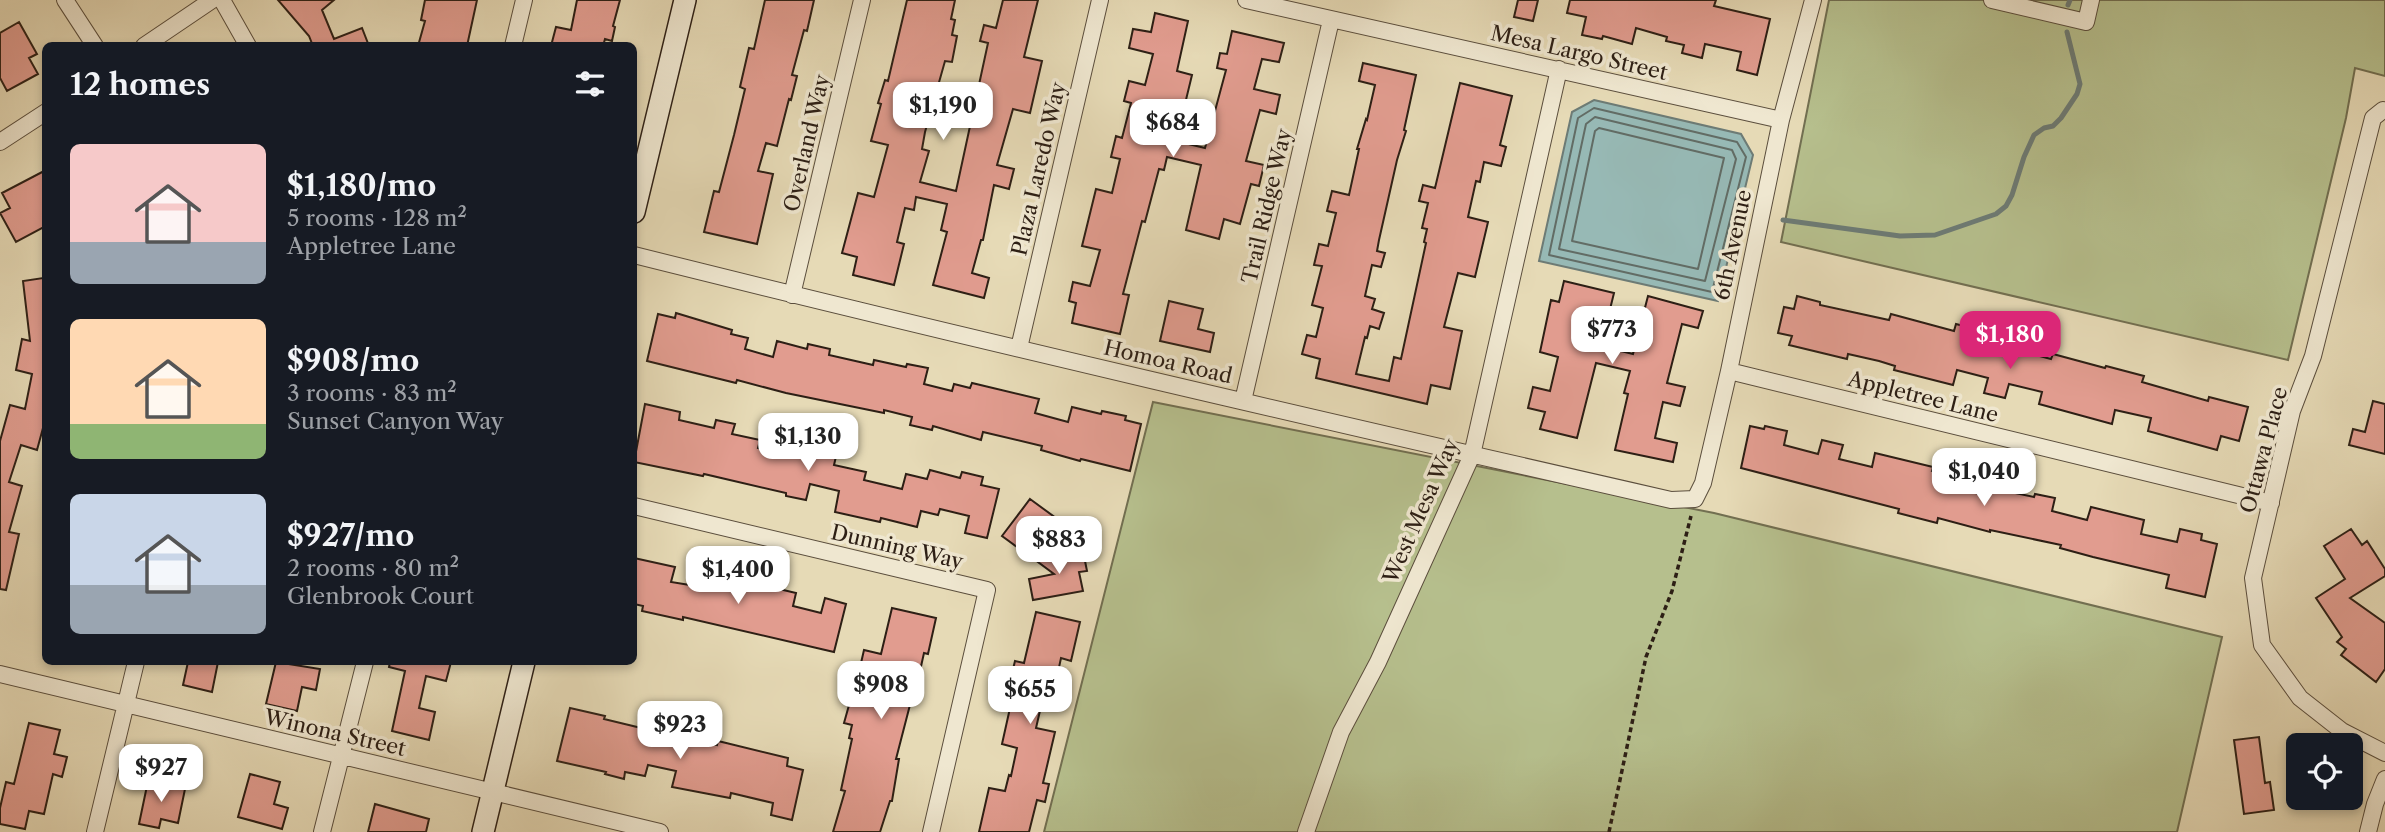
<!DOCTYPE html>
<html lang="en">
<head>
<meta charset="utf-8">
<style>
  :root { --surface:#171b24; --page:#20242c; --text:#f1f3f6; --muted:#9ea1a6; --accent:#db2777 }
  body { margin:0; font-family:"Libre Caslon Text",serif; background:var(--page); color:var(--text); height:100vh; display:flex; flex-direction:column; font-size:26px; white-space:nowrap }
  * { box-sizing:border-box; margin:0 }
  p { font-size:23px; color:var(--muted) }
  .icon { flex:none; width:38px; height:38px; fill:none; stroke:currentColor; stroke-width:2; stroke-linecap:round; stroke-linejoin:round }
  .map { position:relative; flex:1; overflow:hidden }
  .side { position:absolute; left:42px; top:42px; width:595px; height:623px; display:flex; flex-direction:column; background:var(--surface); border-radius:10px; box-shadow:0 4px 10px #0003 }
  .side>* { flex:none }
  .controls { position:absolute; left:2286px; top:733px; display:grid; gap:14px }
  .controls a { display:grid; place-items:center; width:77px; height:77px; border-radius:10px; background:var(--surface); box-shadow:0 4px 10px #0003; font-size:35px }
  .price { position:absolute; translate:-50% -60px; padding:0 16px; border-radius:14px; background:#fff; color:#222; font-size:23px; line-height:46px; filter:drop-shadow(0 2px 4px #0008) }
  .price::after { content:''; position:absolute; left:50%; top:42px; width:21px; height:16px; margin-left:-10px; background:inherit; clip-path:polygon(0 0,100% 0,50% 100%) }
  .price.selected { background:var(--accent); color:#fff }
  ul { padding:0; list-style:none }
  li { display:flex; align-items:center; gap:21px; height:175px; padding:0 28px }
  li span { display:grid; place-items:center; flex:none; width:196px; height:140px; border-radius:10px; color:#555 }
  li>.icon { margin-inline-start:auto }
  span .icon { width:84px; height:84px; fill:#fffc; stroke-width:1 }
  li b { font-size:30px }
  h2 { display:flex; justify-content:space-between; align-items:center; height:84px; padding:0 28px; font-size:30px }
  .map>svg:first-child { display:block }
</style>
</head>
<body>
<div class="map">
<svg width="2385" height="832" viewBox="0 0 2385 832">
  <rect width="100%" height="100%" fill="#e6dab6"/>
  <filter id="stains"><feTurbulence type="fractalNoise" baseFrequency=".00286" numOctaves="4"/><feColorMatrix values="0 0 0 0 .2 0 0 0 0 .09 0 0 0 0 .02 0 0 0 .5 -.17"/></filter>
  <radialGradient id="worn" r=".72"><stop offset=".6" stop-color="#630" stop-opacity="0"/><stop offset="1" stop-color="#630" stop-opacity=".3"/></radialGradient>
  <!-- green -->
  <path fill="#b6bf8d" stroke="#726f51" stroke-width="2" d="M 1829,0 L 2385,0 L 2385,76 L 2355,68 L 2346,118 L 2288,360 L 1781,242 Z
    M 1153,402 L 1714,513 L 2222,637 L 2177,832 L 1044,832 Z"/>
  <!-- water -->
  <path fill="#97b9b5" stroke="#6d7b75" stroke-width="2" d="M 1594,100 L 1741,134 L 1753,155 L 1718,301 L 1539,261 L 1572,112 Z"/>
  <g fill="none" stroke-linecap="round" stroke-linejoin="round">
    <!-- shore -->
    <path stroke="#626c65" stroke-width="2" d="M 1594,108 L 1737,142 L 1746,157 L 1712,292 L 1549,255 L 1578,118 Z
      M 1595,117 L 1732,150 L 1736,159 L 1705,281 L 1559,249 L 1586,124 Z
      M 1599,128 L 1724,158 L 1698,269 L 1572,241 L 1595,131 Z"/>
    <!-- stream -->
    <path stroke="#6d7b75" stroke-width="5" d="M 2068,5 L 2070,0
      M 1783,220 L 1900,236 L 1935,235 L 1996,214 L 2006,206 L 2012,195 L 2024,157 L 2034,135 L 2044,128 L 2053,126 L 2061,118 L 2077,94 L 2080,84 L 2067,32"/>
  </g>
  <!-- building -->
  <path fill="#e19c8f" stroke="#2d1f15" stroke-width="2" d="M 278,0 L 334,0 L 322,10 L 334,39 L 362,28 L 369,46 L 313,46 L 309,36 Z
    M 425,0 L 477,0 L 467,46 L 418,46 L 425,21 L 421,20 Z
    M 577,0 L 620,0 L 613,26 L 615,27 L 612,41 L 605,39 L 603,46 L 551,46 L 556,27 L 571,30 Z
    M 765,0 L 814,0 L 807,31 L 804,30 L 792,75 L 797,76 L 791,100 L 789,99 L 777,146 L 766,143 L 758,171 L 773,174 L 757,244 L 704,232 L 714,191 L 719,192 L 734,135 L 745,89 L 740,87 L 749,48 L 754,49 Z
    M 907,0 L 955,0 L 951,19 L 955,20 L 952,35 L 957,36 L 952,62 L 945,61 L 925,132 L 922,149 L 929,151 L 920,182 L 956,191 L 988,43 L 980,41 L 984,25 L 996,28 L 1003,0 L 1038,0 L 1024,57 L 1042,61 L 1030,113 L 1013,109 L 997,165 L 1014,169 L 1009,189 L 994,185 L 983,240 L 981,240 L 972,273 L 989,278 L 984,298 L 933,285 L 947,232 L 941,230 L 947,204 L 916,197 L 914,210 L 905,208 L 897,242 L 904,244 L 894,285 L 853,275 L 857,257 L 842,253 L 858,193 L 874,197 L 888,145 L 871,141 L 881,104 L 878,103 L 885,80 L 888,81 Z
    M 1518,0 L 1538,0 L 1533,21 L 1514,17 Z
    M 1570,0 L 1716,0 L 1714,6 L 1770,19 L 1757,75 L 1737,70 L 1741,52 L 1705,44 L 1702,58 L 1682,53 L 1684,45 L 1666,41 L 1667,37 L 1636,28 L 1632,44 L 1603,36 L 1602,39 L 1582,35 L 1586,17 L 1567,13 Z
    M 1155,13 L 1188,21 L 1177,71 L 1192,75 L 1176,141 L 1205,148 L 1226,70 L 1217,68 L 1220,53 L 1227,54 L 1232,31 L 1284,43 L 1279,62 L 1262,59 L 1254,89 L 1280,95 L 1276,114 L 1260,110 L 1246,161 L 1264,165 L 1259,186 L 1251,184 L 1240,224 L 1224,219 L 1219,239 L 1186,230 L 1201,165 L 1167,157 L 1164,170 L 1159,169 L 1145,222 L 1142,221 L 1123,294 L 1129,295 L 1120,334 L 1072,323 L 1076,303 L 1069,301 L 1073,282 L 1090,286 L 1100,250 L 1082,246 L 1096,189 L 1112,193 L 1120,159 L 1111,157 L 1116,136 L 1122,138 L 1131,103 L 1124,101 L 1129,81 L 1145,85 L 1153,54 L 1129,48 L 1133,29 L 1151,32 Z
    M 19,22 L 37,54 L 29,58 L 38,74 L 7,91 L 0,78 L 0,33 Z
    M 1363,63 L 1416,75 L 1404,130 L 1406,131 L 1397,160 L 1379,240 L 1377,251 L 1385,253 L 1381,267 L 1372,265 L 1365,296 L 1375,299 L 1372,309 L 1384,313 L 1379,329 L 1370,326 L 1367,338 L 1365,337 L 1356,374 L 1389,381 L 1394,357 L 1401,359 L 1426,243 L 1424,242 L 1427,229 L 1422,228 L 1428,203 L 1419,201 L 1423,185 L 1435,188 L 1460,83 L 1512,96 L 1500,145 L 1506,147 L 1501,166 L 1484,162 L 1480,182 L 1476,181 L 1468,217 L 1488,222 L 1475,277 L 1458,273 L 1444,327 L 1462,331 L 1450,389 L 1431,385 L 1427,404 L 1316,378 L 1320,359 L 1302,354 L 1307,335 L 1316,337 L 1323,308 L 1312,305 L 1322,266 L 1314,265 L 1319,244 L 1328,246 L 1336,213 L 1327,211 L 1332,191 L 1349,195 L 1359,149 L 1357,149 L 1366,119 L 1367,120 L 1375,85 L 1359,81 Z
    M 46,170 L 46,226 L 16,242 L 0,213 L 10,208 L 2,193 Z
    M 43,278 L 46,288 L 46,417 L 37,450 L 21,445 L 9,482 L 22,486 L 9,532 L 19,534 L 6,590 L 0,589 L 0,441 L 10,405 L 25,409 L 32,374 L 16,370 L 22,339 L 30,341 L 23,281 Z
    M 1564,281 L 1614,293 L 1601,346 L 1633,354 L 1648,296 L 1703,311 L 1698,328 L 1682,324 L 1667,383 L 1685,387 L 1680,406 L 1663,402 L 1655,438 L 1677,443 L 1673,462 L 1615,450 L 1628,394 L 1624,393 L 1630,371 L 1596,363 L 1577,438 L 1540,429 L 1545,412 L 1528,408 L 1533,387 L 1550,391 L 1558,357 L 1540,352 L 1551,300 L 1559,302 Z
    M 1797,296 L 1820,302 L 1820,305 L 1889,320 L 1891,314 L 1954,331 L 1956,324 L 1975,329 L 1972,338 L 2051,359 L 2053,354 L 2105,368 L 2106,366 L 2144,376 L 2142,382 L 2208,401 L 2209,397 L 2248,407 L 2239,441 L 2221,436 L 2217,450 L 2148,431 L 2151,418 L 2115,410 L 2112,424 L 2039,404 L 2042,392 L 2009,384 L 2005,398 L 1984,393 L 1988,378 L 1957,370 L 1953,385 L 1894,370 L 1895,366 L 1879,361 L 1848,354 L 1847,359 L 1789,345 L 1792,336 L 1778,333 L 1784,307 L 1794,309 Z
    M 1169,301 L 1203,309 L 1198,329 L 1214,333 L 1210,352 L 1160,341 Z
    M 676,313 L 732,330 L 731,334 L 748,338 L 745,349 L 773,357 L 777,341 L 807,349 L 808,344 L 830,349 L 829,355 L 873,365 L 874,360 L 906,367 L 907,364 L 928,368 L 924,384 L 952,391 L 954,384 L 970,388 L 972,383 L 1039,399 L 1035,413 L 1068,422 L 1072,407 L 1101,414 L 1102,411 L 1126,416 L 1125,420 L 1141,424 L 1130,471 L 1081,459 L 1080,461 L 1041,450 L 1042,446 L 983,432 L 981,440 L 933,426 L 932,430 L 910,425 L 912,417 L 884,410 L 884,413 L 786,393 L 737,380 L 736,383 L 647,361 L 658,314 L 675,318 Z
    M 2373,401 L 2385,404 L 2385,454 L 2349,445 L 2353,429 L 2365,432 Z
    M 645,404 L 680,412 L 679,420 L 714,428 L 716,420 L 735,424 L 732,434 L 760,440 L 758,448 L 795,456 L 797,446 L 814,450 L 816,442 L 838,448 L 834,465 L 866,472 L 864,480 L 902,489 L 906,474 L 927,479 L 930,470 L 960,478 L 962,472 L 983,477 L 981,485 L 999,489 L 987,538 L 965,533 L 969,516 L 940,509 L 938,515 L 921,511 L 917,527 L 881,518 L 880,522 L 835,512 L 839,491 L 810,484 L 806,500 L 786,496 L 786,493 L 704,474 L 703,476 L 634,462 Z
    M 1750,426 L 1764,429 L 1765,426 L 1787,431 L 1784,445 L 1818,454 L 1822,440 L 1843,445 L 1839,459 L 1872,467 L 1875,453 L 1933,467 L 1932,471 L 1949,476 L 1947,485 L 1979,494 L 1982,480 L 2002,486 L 2001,490 L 2034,497 L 2035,494 L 2055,498 L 2052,511 L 2087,520 L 2091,507 L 2144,520 L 2141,534 L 2177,542 L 2180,529 L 2202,534 L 2201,540 L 2217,544 L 2205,597 L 2166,588 L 2169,575 L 2093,557 L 2060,548 L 2061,545 L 1990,530 L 1990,532 L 1938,518 L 1937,523 L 1898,513 L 1899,509 L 1741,468 Z
    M 1030,499 L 1060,521 L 1032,558 L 1002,536 Z
    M 2351,529 L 2362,545 L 2367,541 L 2385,569 L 2385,576 L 2350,598 L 2385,623 L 2385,669 L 2376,682 L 2341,655 L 2346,649 L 2337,642 L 2342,637 L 2316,598 L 2345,579 L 2324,546 Z
    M 1083,551 L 1087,571 L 1079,572 L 1083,591 L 1033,600 L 1029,579 L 1054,574 L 1034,559 Z
    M 634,558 L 675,567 L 671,582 L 721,590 L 725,574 L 756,581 L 757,578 L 780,584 L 779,589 L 796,593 L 793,606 L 821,613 L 825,598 L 846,604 L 834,652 L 683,617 L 683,620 L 642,611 L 643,606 L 634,604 Z
    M 892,608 L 936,618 L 928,654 L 924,653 L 913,702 L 911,701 L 896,759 L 899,759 L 892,801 L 890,801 L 880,832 L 833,832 L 845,791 L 841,790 L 852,739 L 849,738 L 852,725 L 844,723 L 851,698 L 853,698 L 864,650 L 881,654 Z
    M 1036,612 L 1080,622 L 1071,661 L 1061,658 L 1054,691 L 1045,689 L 1036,728 L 1055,732 L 1043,783 L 1049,784 L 1045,802 L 1037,800 L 1029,832 L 979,832 L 989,788 L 1005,791 L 1009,775 L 1011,776 L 1017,748 L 1002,744 L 1010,708 L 1004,707 L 1015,661 L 1024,663 Z
    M 188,662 L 218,662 L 212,692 L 183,685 Z
    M 276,662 L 320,669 L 316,690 L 302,687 L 297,711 L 266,704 Z
    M 390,662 L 451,662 L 446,681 L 426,676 L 419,708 L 435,712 L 429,740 L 392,731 L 405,671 L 389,667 Z
    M 570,708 L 605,716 L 604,719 L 666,734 L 667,726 L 689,731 L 688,739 L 717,745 L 718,741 L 788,758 L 787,766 L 803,770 L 792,820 L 771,815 L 773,803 L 731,793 L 730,798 L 672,787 L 676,771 L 648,765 L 645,776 L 625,772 L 624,779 L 605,774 L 606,772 L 557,761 Z
    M 29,723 L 60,730 L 54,754 L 67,757 L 62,777 L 53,774 L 44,814 L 29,811 L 25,829 L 0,824 L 0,808 L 6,782 L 14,784 Z
    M 2259,737 L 2265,783 L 2270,782 L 2274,810 L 2244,814 L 2234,740 Z
    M 250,774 L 280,782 L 274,804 L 288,808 L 282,829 L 238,817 Z
    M 148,781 L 185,789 L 178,823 L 161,819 L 159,828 L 139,824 Z
    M 375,804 L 429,819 L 426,832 L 368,832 Z"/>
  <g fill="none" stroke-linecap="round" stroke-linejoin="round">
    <!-- street casing -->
    <g stroke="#5b4e3d" stroke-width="18">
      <path id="street" d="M 65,0 L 95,46
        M 222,0 L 248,46
        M 1246,0 L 1781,120
        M 1992,0 L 2086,22 L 2091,0
        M 144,46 L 212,0
        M 513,46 L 524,0
        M 2385,111 L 2383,110 L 2373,118 L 2313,356 L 2292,411 L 2253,578 L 2262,645 L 2300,698 L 2342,731 L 2385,753
        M 0,142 L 46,112
        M 634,255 C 978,341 1325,421 1671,500 L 1695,499 L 1703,483 L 1729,371 L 1781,120 L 1813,0
        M 792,295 L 862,0
        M 1019,348 L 1100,0
        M 1729,371 L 2271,503
        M 1243,401 L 1331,20
        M 634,506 L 987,590 L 931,832
        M 0,674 L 660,832
        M 95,832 L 136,662
        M 322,832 L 365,662
        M 1306,832 L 1341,732 L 1378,662 L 1472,455 L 1559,69
        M 2368,832 L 2375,804 L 2385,779"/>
    </g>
    <!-- secondary casing -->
    <g stroke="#2d1f15" stroke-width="24">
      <path id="secondary" d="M 634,212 L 685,0
        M 483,832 L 524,662"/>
    </g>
    <!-- path -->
    <path stroke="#2d1f15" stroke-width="3.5" stroke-dasharray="5 3.5" stroke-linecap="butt" d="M 1609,832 L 1646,657 L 1672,591 L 1691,516"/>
    <!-- street -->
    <use href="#street" stroke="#efe7d0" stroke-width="16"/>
    <!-- secondary -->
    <use href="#secondary" stroke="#efe7d0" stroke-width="21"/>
  </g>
  <g text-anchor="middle" stroke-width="7" stroke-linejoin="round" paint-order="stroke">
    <!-- street labels -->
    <g font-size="21" fill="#2d1f15" stroke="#efe7d0">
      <text transform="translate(1579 53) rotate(13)" y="7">Mesa Largo Street</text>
      <text transform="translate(807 143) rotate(-77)" y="7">Overland Way</text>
      <text transform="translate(1039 169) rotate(-77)" y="7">Plaza Laredo Way</text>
      <text transform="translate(1267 206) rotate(-77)" y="7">Trail Ridge Way</text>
      <text transform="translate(1733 245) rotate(-78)" y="7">6th Avenue</text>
      <text transform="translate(1168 362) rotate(13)" y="7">Homoa Road</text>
      <text transform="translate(1923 397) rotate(14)" y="7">Appletree Lane</text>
      <text transform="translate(2264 450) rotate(-75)" y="7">Ottawa Place</text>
      <text transform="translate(1421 511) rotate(-66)" y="7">West Mesa Way</text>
      <text transform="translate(897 547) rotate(13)" y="7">Dunning Way</text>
      <text transform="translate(335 733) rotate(13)" y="7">Winona Street</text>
    </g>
  </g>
  <rect width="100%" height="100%" filter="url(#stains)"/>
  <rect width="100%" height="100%" fill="url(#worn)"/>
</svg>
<div class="controls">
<a><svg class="icon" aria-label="locate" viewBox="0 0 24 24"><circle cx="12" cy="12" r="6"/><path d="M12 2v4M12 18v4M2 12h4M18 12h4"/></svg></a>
</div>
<b class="price" style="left:943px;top:142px">$1,190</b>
<b class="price" style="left:1173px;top:159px">$684</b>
<b class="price" style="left:1612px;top:366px">$773</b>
<b class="price selected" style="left:2010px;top:371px">$1,180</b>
<b class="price" style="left:808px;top:473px">$1,130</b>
<b class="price" style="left:1984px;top:508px">$1,040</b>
<b class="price" style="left:1059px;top:576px">$883</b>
<b class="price" style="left:738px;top:606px">$1,400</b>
<b class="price" style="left:881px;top:721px">$908</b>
<b class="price" style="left:1030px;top:726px">$655</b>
<b class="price" style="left:680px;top:761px">$923</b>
<b class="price" style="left:161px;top:804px">$927</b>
<section class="side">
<h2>12 homes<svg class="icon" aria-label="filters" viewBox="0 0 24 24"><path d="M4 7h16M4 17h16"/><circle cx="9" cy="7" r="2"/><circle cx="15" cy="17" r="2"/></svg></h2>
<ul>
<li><span style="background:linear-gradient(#f6c9c9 70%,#9aa5b1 0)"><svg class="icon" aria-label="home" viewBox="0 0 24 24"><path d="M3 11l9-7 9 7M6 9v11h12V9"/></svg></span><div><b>$1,180/mo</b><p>5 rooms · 128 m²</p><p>Appletree Lane</p></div></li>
<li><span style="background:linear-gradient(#ffd9b3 75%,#8fb573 0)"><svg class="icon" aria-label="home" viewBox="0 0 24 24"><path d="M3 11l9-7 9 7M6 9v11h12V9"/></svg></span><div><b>$908/mo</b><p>3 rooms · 83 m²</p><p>Sunset Canyon Way</p></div></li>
<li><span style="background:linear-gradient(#c9d6e8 65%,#9aa5b1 0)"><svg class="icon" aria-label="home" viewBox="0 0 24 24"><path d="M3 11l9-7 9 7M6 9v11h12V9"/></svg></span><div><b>$927/mo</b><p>2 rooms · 80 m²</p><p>Glenbrook Court</p></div></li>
</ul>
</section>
</div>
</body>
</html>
